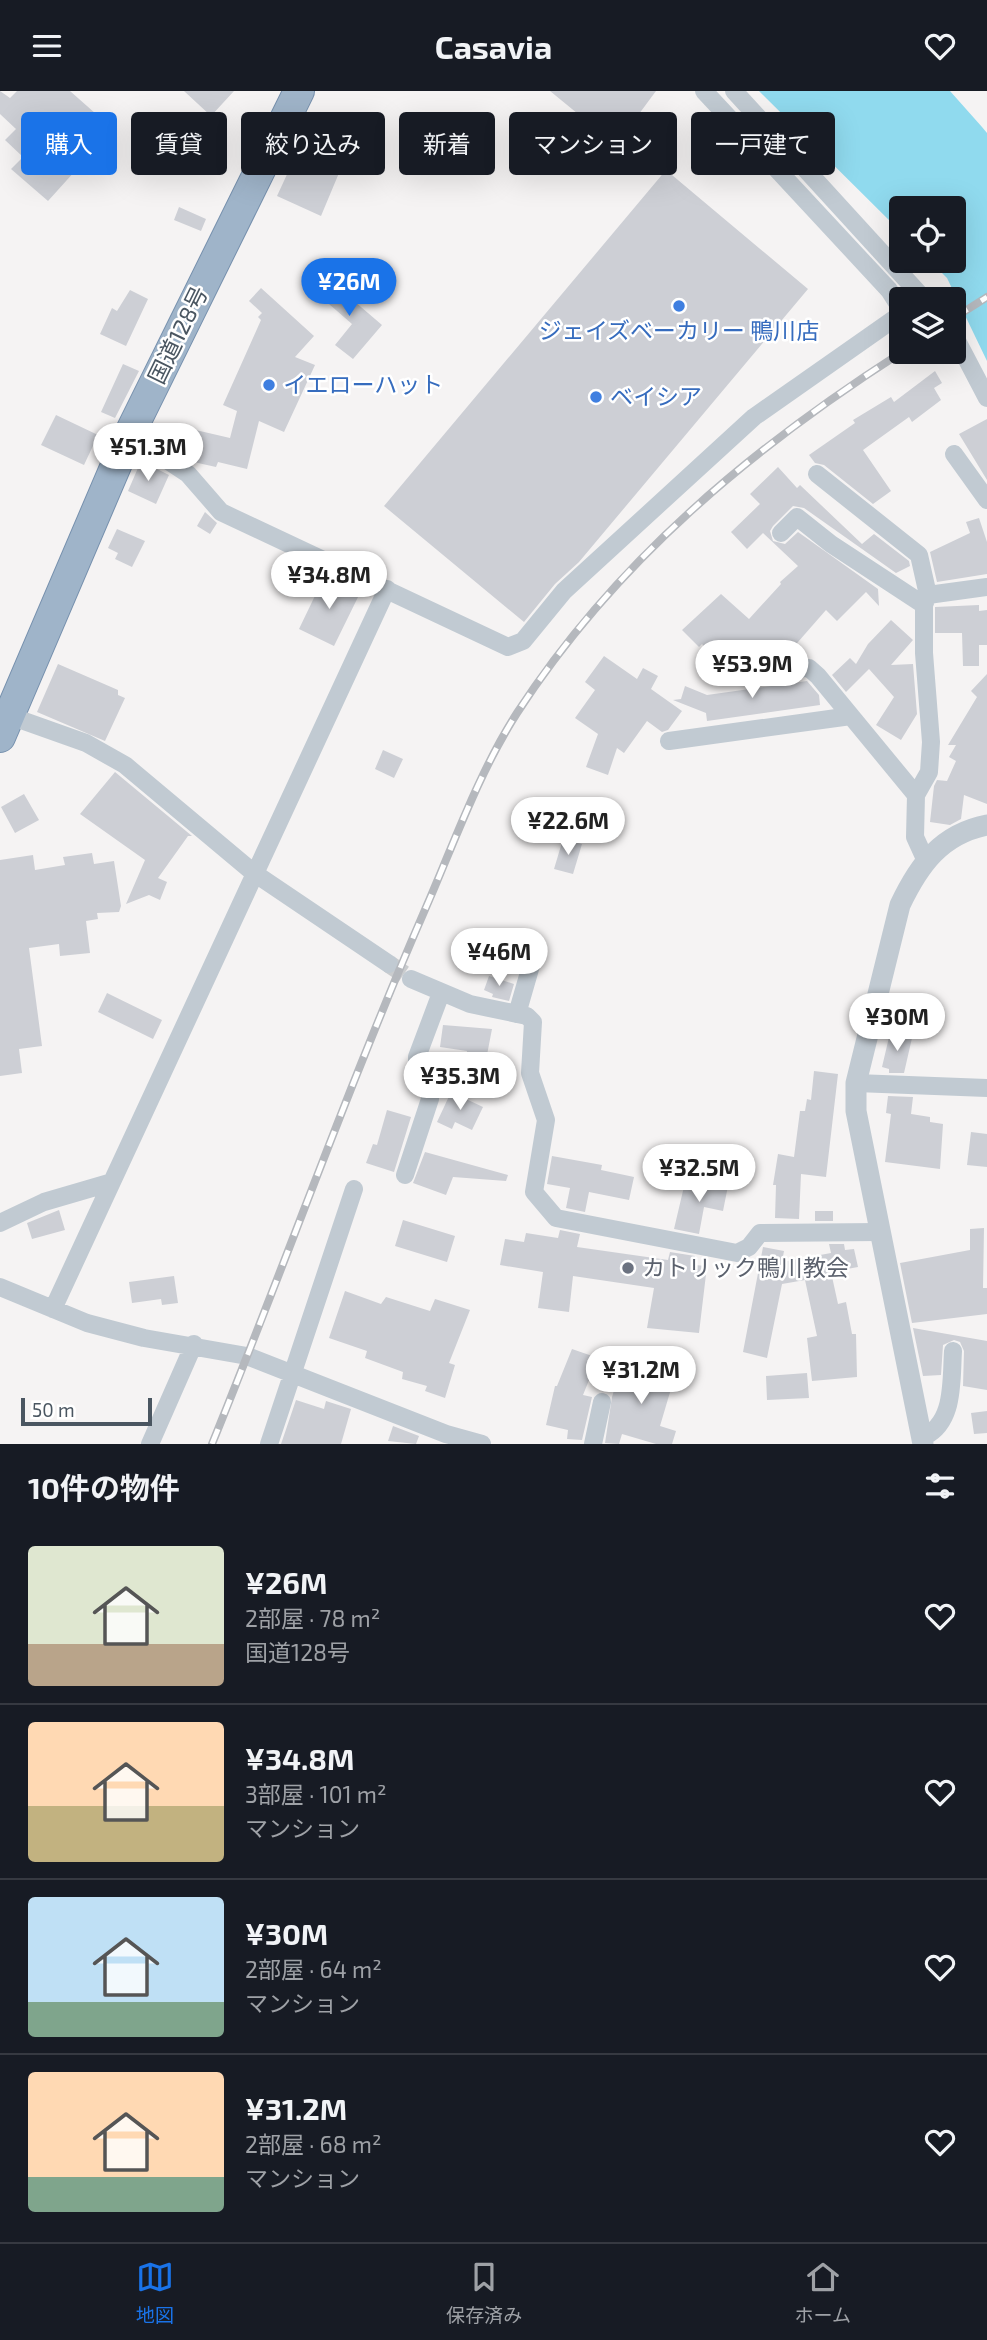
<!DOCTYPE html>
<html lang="ja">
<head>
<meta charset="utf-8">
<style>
  :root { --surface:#171b24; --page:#242831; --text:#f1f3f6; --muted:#9ea1a6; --line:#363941; --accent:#1a73e8 }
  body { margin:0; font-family:"Exo 2","Noto Sans JP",sans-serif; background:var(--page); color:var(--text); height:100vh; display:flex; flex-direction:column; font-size:26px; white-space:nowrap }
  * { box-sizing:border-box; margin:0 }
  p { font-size:23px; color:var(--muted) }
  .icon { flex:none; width:38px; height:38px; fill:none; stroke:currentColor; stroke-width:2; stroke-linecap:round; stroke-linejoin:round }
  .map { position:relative; height:1353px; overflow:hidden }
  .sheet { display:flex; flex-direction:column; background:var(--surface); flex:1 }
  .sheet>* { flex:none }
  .top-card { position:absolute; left:21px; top:21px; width:945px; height:63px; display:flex; gap:14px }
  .controls { position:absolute; left:889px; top:105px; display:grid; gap:14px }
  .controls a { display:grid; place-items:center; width:77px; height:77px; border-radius:7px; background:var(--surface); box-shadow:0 7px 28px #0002; font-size:35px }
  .scale { position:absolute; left:21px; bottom:18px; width:131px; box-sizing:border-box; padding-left:7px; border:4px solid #4a5661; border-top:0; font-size:19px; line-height:24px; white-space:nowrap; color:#4a5661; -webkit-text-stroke:5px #fff; paint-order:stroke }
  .price { position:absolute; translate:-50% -60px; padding:0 16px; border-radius:24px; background:#fff; color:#222; font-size:23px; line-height:46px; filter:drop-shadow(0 2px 4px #0008) }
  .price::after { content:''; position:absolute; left:50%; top:42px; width:21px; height:16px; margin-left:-10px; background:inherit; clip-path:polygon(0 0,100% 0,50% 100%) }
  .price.selected { background:var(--accent); color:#fff }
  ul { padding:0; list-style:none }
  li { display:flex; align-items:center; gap:21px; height:175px; padding:0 28px }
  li+li { border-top:2px solid var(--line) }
  li span { display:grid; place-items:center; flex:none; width:196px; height:140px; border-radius:7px; color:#555 }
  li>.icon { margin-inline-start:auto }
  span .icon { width:84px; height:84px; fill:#fffc; stroke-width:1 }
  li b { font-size:30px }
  h2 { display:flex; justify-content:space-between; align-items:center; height:84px; padding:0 28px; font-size:30px }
  .tag { padding:0 24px; border-radius:7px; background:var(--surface); box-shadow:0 7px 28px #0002; font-size:24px; line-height:63px }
  .tag.selected { background:var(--accent); color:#fff }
  header { display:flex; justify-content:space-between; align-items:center; height:91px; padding:0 28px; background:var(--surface); font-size:32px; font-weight:700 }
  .dock { display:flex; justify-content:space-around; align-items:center; height:98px; border-top:2px solid var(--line); background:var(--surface); font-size:19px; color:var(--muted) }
  .dock a { display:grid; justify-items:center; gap:4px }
  .dock .selected { color:var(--accent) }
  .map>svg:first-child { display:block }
</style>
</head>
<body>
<header><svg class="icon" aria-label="menu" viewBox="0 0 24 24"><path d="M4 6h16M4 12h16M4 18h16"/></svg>Casavia<svg class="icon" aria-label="heart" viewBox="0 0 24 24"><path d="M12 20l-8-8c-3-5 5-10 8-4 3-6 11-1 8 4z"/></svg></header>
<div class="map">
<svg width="987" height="1353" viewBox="0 0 987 1353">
  <rect width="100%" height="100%" fill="#f5f3f3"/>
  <!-- water -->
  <path fill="#90daee" d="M 759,0 L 950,0 L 982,36 L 987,42 L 987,270 L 947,187 L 930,170 L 954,170 L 954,117 L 901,117 L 901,141 Z"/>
  <!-- building -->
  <path fill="#cdcfd5" d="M 0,0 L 10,7 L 17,0 L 70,0 L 113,38 L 48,110 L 11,78 L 23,66 L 5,49 L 16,38 L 0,23 Z
    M 184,0 L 234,0 L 211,25 Z
    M 550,0 L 656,0 L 616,54 Z
    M 302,51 L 344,70 L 321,125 L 277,105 Z
    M 666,79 L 808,198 L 579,471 L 555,493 L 524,531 L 384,415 Z
    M 179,116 L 206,128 L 201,140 L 174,129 Z
    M 326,186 L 382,234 L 353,268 L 335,254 L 352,233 L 314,200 Z
    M 261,197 L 314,245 L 295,266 L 315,274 L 284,341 L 259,330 L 247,378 L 218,371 L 216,376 L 189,370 L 181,365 L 187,337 L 230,347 L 237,320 L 223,314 L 261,229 L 258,226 L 262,222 L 249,210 Z
    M 130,199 L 148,208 L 126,255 L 100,243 L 112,217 L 117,220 Z
    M 123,273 L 139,280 L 115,327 L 101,321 Z
    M 935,280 L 942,292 L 934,297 L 941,309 L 912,331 L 909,326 L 863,359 L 891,400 L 873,413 L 824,374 L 815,372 L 809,364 L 855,332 L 853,329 L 891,306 L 894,311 Z
    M 56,324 L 98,344 L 84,374 L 41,354 Z
    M 987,328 L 987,389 L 959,343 Z
    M 141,370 L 169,384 L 156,413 L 128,400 Z
    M 778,376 L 797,397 L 800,394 L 862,453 L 874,443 L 909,470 L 910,475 L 896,482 L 804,417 L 793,415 L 773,435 L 770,440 L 773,450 L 785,453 L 798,441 L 878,498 L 879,515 L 866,501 L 837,530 L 826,519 L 784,567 L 760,567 L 754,562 L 731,583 L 702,553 L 699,556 L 682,539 L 721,503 L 749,528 L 781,493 L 780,491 L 798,475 L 763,442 L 747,458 L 731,441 L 760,413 L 750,403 Z
    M 205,421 L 217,432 L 210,443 L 197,435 Z
    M 979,427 L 987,451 L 987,483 L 937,491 L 930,461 L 970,442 L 966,431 Z
    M 117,438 L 145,450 L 132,476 L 115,468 L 118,462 L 108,457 Z
    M 324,486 L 360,502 L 334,555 L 299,538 Z
    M 979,514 L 979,520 L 987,519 L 987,554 L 979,554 L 979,575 L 963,575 L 962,542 L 935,542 L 935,516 Z
    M 891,529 L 913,549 L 891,574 L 913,573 L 917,623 L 901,649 L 876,634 L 894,606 L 869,578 L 846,601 L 832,584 L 850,567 L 856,573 L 868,553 Z
    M 604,565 L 637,588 L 643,577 L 658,585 L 651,598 L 682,620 L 668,639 L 662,641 L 647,630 L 624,662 L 617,657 L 608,684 L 586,676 L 598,643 L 575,627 L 595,599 L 585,591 Z
    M 58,573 L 118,599 L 118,604 L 125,607 L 105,650 L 37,621 Z
    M 987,583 L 987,713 L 964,704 L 961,728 L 950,734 L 930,731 L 934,695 L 937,689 L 947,690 L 956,670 L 949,666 L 956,654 L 948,654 L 977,606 L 971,600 Z
    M 807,590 L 819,604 L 820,614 L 707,630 L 706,622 L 673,609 L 681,608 L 685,595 L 707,604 Z
    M 383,659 L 403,668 L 394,687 L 375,678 Z
    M 115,681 L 192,745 L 188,745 L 158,787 L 167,791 L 160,809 L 149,804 L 126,813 L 145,769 L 80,723 Z
    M 24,703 L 39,729 L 15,742 L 1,716 Z
    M 563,748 L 582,753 L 573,783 L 554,778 Z
    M 92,762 L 94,773 L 114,770 L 121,815 L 119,821 L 97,822 L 98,828 L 86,830 L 90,862 L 60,865 L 59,853 L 29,857 L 42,955 L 19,958 L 22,982 L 0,985 L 0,769 L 33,764 L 35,779 L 65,774 L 63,766 Z
    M 489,885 L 514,893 L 509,910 L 492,906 L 493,903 L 484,899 Z
    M 107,902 L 162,929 L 153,948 L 98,921 Z
    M 443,934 L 492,938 L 486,969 L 466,965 L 467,960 L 440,956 Z
    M 890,942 L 912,947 L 904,982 L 889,982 L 889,978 L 882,976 Z
    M 814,980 L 838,983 L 826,1086 L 801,1083 L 799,1128 L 775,1127 L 776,1094 L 773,1094 L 778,1063 L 794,1066 L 800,1020 L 805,1020 L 807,1008 L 811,1009 Z
    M 451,1001 L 483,1016 L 472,1039 L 455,1031 L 452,1038 L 437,1031 Z
    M 888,1005 L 913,1006 L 911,1023 L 930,1026 L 930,1031 L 943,1033 L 940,1078 L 885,1071 L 891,1023 L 886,1022 Z
    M 387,1019 L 411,1026 L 394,1081 L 366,1072 L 373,1053 L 377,1054 Z
    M 971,1041 L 987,1043 L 987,1076 L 967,1074 Z
    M 425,1061 L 508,1084 L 506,1090 L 453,1086 L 446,1104 L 413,1092 Z
    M 552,1065 L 602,1074 L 601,1079 L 634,1086 L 629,1109 L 589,1101 L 585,1121 L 566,1117 L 570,1097 L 547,1093 Z
    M 686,1087 L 728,1095 L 723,1120 L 704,1116 L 699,1143 L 674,1138 Z
    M 59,1119 L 65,1139 L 32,1148 L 27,1132 Z
    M 815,1120 L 833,1120 L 833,1130 L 815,1130 Z
    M 403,1129 L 455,1145 L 447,1171 L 395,1155 Z
    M 984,1137 L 983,1197 L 987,1197 L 987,1223 L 912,1232 L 900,1172 L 970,1159 L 970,1138 Z
    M 560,1139 L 580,1143 L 577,1156 L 668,1169 L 670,1161 L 695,1165 L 694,1174 L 707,1175 L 699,1242 L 647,1237 L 654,1197 L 573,1185 L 569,1221 L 538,1217 L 543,1181 L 500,1174 L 505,1148 L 524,1151 L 526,1142 L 558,1147 Z
    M 829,1153 L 844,1153 L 845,1159 L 854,1158 L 858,1176 L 831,1181 L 838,1213 L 846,1211 L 852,1243 L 856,1243 L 857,1286 L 812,1290 L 807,1247 L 817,1245 L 805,1189 L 782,1193 L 767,1267 L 743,1261 L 763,1156 L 784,1160 L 782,1171 L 831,1162 Z
    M 174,1185 L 178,1212 L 162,1214 L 161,1208 L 132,1212 L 129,1191 Z
    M 345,1200 L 381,1213 L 386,1206 L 430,1220 L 435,1208 L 470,1219 L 449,1272 L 455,1274 L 445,1307 L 425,1300 L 427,1295 L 402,1288 L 403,1281 L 365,1267 L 367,1260 L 329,1247 Z
    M 913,1237 L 987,1250 L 987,1299 L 963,1295 L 964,1260 L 960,1251 L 954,1249 L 943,1254 L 941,1284 L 923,1285 Z
    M 572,1258 L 598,1267 L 583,1304 L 592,1306 L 582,1349 L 567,1348 L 568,1339 L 546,1334 L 555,1295 L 557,1295 Z
    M 622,1274 L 650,1283 L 653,1274 L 676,1281 L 660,1335 L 676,1340 L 672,1353 L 656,1353 L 622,1343 L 619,1353 L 605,1352 L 612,1306 Z
    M 807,1282 L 809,1307 L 767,1309 L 766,1285 Z
    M 296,1309 L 324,1318 L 326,1310 L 351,1318 L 341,1353 L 281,1353 Z
    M 987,1320 L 987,1342 L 974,1343 L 971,1322 Z
    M 393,1335 L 419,1345 L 416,1353 L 388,1350 Z"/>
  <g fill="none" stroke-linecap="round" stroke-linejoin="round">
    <!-- minor-tunnel -->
    <path stroke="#caccce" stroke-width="18" stroke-dasharray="18 9" stroke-linecap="butt" d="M 389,873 L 411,888"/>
    <!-- trunk casing -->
    <g stroke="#7690ad" stroke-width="32">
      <path id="trunk" d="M 0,646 L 129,344 L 299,0"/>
    </g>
    <!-- minor -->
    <path stroke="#c1cad2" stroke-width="18" d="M 704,0 L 889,199 L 901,218
      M 734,0 L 924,208
      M 954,244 L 987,307
      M 129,344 L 188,383 L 221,421 L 508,556 L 523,550 L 564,500 L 754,326 L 901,223
      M 954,363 L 987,409
      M 817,383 L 919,464 L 928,504 L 924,514 L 924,562 L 931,651 L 929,681 L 916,704
      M 781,442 L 797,426 L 831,453 L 924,514
      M 928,504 L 987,496
      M 753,579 L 809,577 L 818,585 L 916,704 L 915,746 L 925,768
      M 10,625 L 86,652 L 125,674 L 254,782 L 389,873
      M 669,650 L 851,625
      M 411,888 L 470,913 L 527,925 L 533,931 L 530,982 L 546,1029 L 534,1101 L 556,1127 L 737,1162 L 749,1156 L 760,1142 L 879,1141
      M 517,923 L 532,871
      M 856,992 L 987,997
      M 405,1084 L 430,1008 L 430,998 L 417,986 L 417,966 L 441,902
      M 0,1132 L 44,1111 L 109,1092
      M 0,1196 L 87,1232 L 144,1247 L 247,1265 L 446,1343 L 482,1353
      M 53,1218 L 387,498
      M 921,1347 C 955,1334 951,1291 953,1260
      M 150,1353 L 194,1253
      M 269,1353 L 354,1098
      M 593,1353 L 602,1311"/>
    <!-- tertiary -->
    <path stroke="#c1cad2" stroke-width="21" d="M 923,1353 L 856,1020 L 856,992 L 900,814 C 919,774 941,743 987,734"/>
    <!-- trunk -->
    <use href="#trunk" stroke="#9fb4c9" stroke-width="30"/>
    <!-- rail casing -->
    <g stroke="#b5b8bd" stroke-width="8">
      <path id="rail" d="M 954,227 L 987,206
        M 212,1353 C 284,1176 348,996 424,821 C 453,755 478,683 517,622 C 615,471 752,357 902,261"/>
    </g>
    <!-- rail -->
    <use href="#rail" stroke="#fff" stroke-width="5" stroke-dasharray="16" stroke-linecap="butt"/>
  </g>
  <!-- markers -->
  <g fill="#3f7fe0" stroke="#fff" stroke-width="2.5">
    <circle cx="679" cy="215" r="7"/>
    <circle cx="269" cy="294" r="7"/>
    <circle cx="596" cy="306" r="7"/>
  </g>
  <circle fill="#6b7280" stroke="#fff" stroke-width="2.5" cx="628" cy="1177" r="7"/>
  <g text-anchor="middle" stroke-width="5" stroke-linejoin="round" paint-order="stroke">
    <!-- shop labels -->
    <g font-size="23" fill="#366cbe" stroke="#fff" text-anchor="start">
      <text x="679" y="248" text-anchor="middle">ジェイズベーカリー 鴨川店</text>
      <text x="283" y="302">イエローハット</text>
      <text x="610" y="314">ベイシア</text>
    </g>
    <!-- street labels -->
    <g font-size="23" fill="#4a5661" stroke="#fff">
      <text transform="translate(178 244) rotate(-64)" y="8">国道128号</text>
    </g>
    <!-- worship labels -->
    <g font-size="23" fill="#5b616d" stroke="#fff" text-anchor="start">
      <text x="642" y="1185">カトリック鴨川教会</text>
    </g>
  </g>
</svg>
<div class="controls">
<a><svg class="icon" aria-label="locate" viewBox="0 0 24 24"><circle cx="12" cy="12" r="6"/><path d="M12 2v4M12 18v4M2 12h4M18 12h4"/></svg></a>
<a><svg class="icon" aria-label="layers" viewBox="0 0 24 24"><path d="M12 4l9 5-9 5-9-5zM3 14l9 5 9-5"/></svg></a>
</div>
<div class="scale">50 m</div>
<b class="price selected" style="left:349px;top:227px">¥26M</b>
<b class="price" style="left:148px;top:392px">¥51.3M</b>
<b class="price" style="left:329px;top:520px">¥34.8M</b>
<b class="price" style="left:752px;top:609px">¥53.9M</b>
<b class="price" style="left:568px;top:766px">¥22.6M</b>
<b class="price" style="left:499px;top:897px">¥46M</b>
<b class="price" style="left:897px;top:962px">¥30M</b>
<b class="price" style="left:460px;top:1021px">¥35.3M</b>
<b class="price" style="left:699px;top:1113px">¥32.5M</b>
<b class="price" style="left:641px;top:1315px">¥31.2M</b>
<div class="top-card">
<a class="tag selected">購入</a>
<a class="tag">賃貸</a>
<a class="tag">絞り込み</a>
<a class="tag">新着</a>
<a class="tag">マンション</a>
<a class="tag">一戸建て</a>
</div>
</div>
<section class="sheet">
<h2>10件の物件<svg class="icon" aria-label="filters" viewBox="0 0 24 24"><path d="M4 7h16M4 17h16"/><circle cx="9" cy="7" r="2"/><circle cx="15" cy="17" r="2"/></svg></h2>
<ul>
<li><span style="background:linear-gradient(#dfe7d0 70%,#b9a48a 0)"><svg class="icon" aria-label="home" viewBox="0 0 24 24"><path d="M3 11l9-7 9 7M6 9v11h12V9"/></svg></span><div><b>¥26M</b><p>2部屋 · 78 m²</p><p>国道128号</p></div><svg class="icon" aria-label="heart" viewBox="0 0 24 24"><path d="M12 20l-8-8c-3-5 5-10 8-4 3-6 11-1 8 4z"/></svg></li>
<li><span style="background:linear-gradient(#ffd9b3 60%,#c2b280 0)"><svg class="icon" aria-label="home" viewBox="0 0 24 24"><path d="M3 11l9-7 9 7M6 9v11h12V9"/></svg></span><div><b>¥34.8M</b><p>3部屋 · 101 m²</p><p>マンション</p></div><svg class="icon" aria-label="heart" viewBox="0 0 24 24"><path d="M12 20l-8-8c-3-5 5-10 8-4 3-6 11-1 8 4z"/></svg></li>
<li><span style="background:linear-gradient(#bfe0f5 75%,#7fa58c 0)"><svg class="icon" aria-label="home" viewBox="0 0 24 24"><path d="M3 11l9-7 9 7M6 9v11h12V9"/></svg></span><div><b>¥30M</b><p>2部屋 · 64 m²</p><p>マンション</p></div><svg class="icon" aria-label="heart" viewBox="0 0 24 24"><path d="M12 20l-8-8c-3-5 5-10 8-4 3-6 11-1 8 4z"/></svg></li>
<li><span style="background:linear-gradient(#ffd9b3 75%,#7fa58c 0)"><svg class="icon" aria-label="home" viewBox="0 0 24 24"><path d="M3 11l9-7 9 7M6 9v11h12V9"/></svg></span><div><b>¥31.2M</b><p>2部屋 · 68 m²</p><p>マンション</p></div><svg class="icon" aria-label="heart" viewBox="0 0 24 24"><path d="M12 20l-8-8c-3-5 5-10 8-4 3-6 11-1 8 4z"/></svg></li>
</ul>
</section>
<nav class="dock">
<a class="selected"><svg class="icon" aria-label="map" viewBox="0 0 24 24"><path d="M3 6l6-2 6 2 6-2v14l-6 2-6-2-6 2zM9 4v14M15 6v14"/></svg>地図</a>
<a><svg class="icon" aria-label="saved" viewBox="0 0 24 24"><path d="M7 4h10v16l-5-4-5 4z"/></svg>保存済み</a>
<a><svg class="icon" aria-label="home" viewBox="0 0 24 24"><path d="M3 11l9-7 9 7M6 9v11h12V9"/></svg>ホーム</a>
</nav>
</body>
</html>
